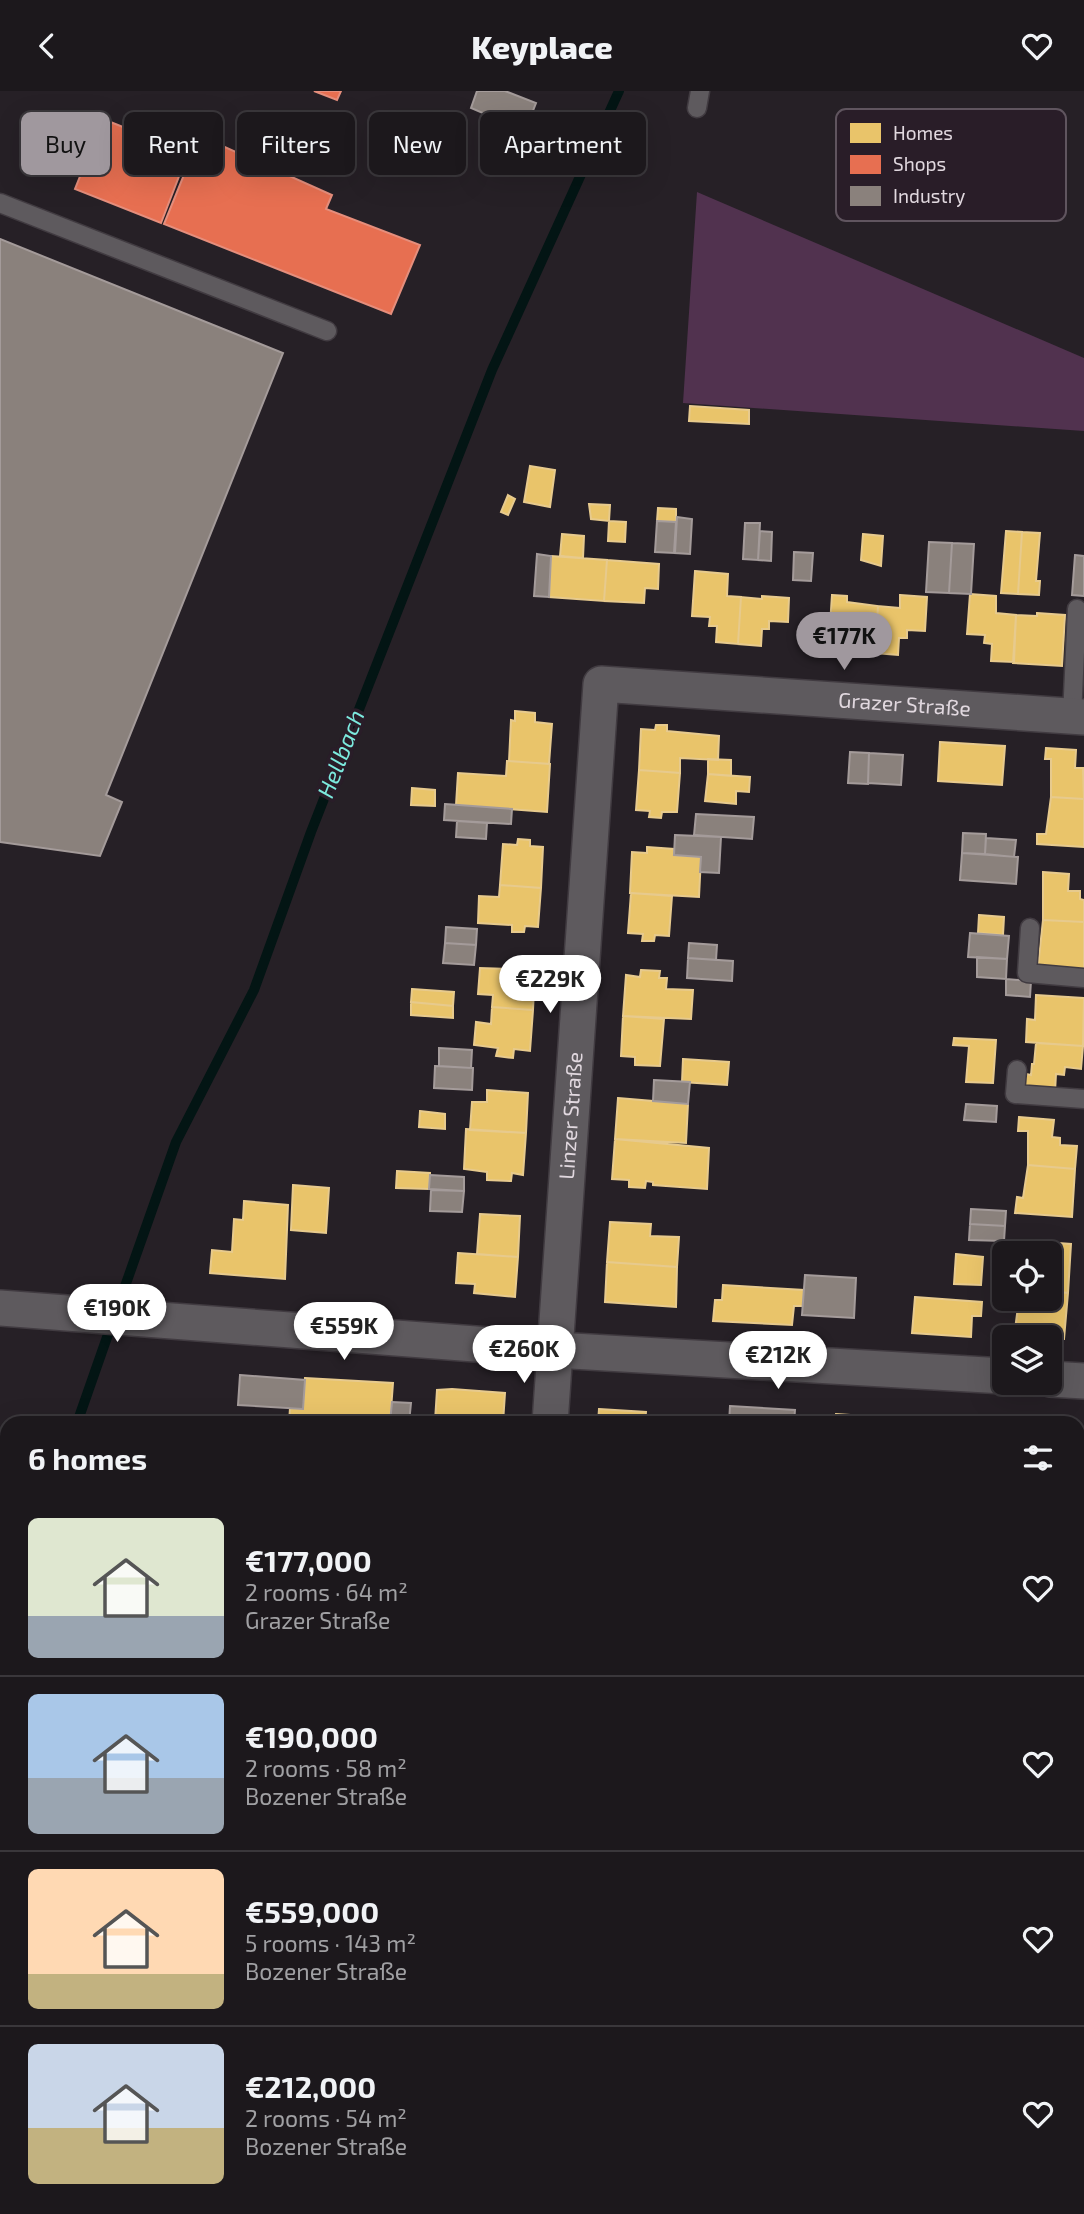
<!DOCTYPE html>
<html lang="en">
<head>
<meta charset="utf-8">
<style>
  :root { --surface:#1c181c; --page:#292529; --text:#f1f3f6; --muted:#a0a0a3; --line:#3a373b; --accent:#a0989e }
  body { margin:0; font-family:"Exo 2",sans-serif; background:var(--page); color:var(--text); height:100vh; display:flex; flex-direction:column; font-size:26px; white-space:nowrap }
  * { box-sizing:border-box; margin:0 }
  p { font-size:23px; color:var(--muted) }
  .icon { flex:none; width:38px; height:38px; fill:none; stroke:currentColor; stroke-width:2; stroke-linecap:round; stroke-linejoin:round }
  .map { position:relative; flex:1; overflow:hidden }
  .side { position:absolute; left:0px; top:1325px; width:1085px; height:800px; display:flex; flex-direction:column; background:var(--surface); border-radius:21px 21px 0 0; box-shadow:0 7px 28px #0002,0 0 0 2px var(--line) }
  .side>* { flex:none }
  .hud { position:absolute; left:21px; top:21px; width:700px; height:63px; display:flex; gap:14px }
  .tools { position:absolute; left:992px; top:1150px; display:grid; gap:14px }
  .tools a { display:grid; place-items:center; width:70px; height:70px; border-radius:10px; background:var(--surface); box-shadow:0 7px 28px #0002,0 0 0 2px var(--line); font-size:35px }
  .price { position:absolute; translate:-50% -60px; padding:0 16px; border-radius:24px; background:#fff; color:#222; font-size:23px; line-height:46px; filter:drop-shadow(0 2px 4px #0008) }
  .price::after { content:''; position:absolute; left:50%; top:42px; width:21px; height:16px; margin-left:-10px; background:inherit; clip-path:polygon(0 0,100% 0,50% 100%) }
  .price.active { background:var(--accent); color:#111 }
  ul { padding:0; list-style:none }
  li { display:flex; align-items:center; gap:21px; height:175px; padding:0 28px }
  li+li { border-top:2px solid var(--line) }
  li span { display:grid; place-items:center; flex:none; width:196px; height:140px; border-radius:10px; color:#555 }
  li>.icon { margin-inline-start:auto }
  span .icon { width:84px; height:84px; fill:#fffc; stroke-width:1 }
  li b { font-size:30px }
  h2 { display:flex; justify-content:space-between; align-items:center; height:84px; padding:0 28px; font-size:30px }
  .chip { padding:0 24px; border-radius:10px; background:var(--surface); box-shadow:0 7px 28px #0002,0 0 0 2px var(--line); font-size:24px; line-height:63px }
  .chip.active { background:var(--accent); color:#111 }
  header { display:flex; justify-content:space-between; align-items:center; height:91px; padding:0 28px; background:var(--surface); font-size:32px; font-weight:800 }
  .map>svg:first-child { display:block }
</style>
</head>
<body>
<header><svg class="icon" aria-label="back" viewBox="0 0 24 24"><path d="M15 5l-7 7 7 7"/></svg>Keyplace<svg class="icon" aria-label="heart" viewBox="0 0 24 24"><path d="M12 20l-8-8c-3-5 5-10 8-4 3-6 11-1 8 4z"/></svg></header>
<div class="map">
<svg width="1084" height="2123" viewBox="0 0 1084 2123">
  <rect width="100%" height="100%" fill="#262026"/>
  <!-- green -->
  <path fill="#51324f" d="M 697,101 L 1084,267 L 1084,340 L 683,312 Z
    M 0,1918 L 7,1920 L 7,2021 L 0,2041 Z
    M 554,2118 L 712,2118 L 737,2123 L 574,2123 Z"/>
  <!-- homes -->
  <path fill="#e9c46a" stroke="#e7ca8d" stroke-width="2" d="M 690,315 L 749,319 L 749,333 L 689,330 Z
    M 530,375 L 555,379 L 550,416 L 524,411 Z
    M 508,404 L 515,408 L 508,424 L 501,421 Z
    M 589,413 L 610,414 L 609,430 L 591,428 Z
    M 658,417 L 676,418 L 676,431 L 657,430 Z
    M 609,430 L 626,431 L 625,451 L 608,450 Z
    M 1006,440 L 1022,441 L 1018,503 L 1001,502 Z
    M 1022,441 L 1040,442 L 1036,490 L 1040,490 L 1039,504 L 1018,503 Z
    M 562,443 L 584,445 L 583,467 L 560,465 Z
    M 863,443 L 883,445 L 881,475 L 861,469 Z
    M 551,465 L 607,469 L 604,510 L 549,506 Z
    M 607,469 L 659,473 L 658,498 L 645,497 L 644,512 L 604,510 Z
    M 695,480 L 728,483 L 727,505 L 741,506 L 738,553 L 716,551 L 717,535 L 709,535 L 710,526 L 692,525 Z
    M 970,503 L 996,505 L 996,522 L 1016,524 L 1014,571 L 991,570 L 992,553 L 984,552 L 985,544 L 967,543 Z
    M 832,504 L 847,505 L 847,511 L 878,515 L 875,562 L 853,561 L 854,544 L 846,543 L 847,535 L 830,534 Z
    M 900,504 L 927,506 L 925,540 L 907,539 L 907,547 L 899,547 L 898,564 L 875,562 L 878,515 L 900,517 Z
    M 762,505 L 789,507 L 788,531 L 769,530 L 769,538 L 762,538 L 761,555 L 738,553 L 741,506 L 762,508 Z
    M 1037,522 L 1065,524 L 1062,575 L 1013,572 L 1016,524 L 1037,525 Z
    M 515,620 L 535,622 L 535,631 L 552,633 L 549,673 L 509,670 L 511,629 L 515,630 Z
    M 656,634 L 667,634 L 667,640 L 719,645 L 718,669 L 680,667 L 680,682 L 639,679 L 641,638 L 655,639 Z
    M 940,651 L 1005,655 L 1002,694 L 938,690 Z
    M 1046,657 L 1076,659 L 1075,677 L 1083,677 L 1084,708 L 1051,706 L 1051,668 L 1045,668 Z
    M 708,668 L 731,669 L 731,685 L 708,683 Z
    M 507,670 L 550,673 L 547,721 L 456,714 L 458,682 L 506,685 Z
    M 639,679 L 680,682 L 677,721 L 662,721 L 661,727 L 649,726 L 650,720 L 636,719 Z
    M 708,683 L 750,686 L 749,701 L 736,700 L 736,713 L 705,710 Z
    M 412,697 L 435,699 L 435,715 L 411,714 Z
    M 1051,706 L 1084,708 L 1084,756 L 1037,753 L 1037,743 L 1046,743 Z
    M 518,748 L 530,749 L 530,755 L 543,756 L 541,797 L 500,794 L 503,753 L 517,754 Z
    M 647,756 L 674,758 L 674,764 L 701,766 L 699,806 L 630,802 L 632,761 L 647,762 Z
    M 1043,781 L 1069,783 L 1068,800 L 1080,800 L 1080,808 L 1084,809 L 1084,831 L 1043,829 Z
    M 500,794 L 541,797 L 538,836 L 525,835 L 524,841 L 512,841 L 512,834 L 478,832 L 479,805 L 499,806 Z
    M 631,802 L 672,805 L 669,845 L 655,844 L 654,850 L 642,850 L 643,843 L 628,842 Z
    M 979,824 L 1004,826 L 1003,844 L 978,842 Z
    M 1043,829 L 1084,831 L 1084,879 L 1038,876 Z
    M 510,872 L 522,873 L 522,879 L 535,880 L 533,919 L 492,916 L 493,904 L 478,903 L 480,877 L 510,878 Z
    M 641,879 L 660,880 L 659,887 L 667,887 L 666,898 L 693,899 L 691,928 L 623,925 L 626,884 L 640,886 Z
    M 412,898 L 454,901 L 453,915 L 411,911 Z
    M 1036,904 L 1084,907 L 1083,955 L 1026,951 L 1027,928 L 1035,929 Z
    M 411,911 L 453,915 L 453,927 L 411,924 Z
    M 492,916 L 533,919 L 530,960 L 514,958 L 513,967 L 496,965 L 498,957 L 474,954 L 476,931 L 491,933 Z
    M 623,925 L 664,928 L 660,975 L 635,974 L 635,966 L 621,965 Z
    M 954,947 L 996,949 L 993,992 L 966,991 L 969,955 L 953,954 Z
    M 1036,952 L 1083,955 L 1081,978 L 1065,976 L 1064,984 L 1056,983 L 1055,1001 L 1024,999 L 1026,983 L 1031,984 L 1032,973 L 1034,973 Z
    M 683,968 L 729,971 L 727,994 L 682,991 Z
    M 487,999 L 528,1002 L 526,1042 L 470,1039 L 472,1011 L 487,1011 Z
    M 618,1007 L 688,1013 L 686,1052 L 615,1048 Z
    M 420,1020 L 445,1023 L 445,1038 L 419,1036 Z
    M 1019,1026 L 1054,1029 L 1052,1046 L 1060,1047 L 1060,1054 L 1077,1055 L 1075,1078 L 1028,1074 L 1028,1040 L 1018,1040 Z
    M 466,1038 L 526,1042 L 523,1084 L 512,1082 L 511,1090 L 487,1089 L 487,1081 L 464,1078 Z
    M 615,1048 L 709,1057 L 707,1098 L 653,1094 L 653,1091 L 646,1090 L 645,1097 L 629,1096 L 629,1089 L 612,1088 Z
    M 1028,1074 L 1075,1078 L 1072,1126 L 1015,1122 L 1017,1106 L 1023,1107 Z
    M 397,1080 L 430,1082 L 429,1098 L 396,1097 Z
    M 293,1094 L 329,1097 L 326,1142 L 291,1139 Z
    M 244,1110 L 288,1114 L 285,1188 L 210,1182 L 212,1159 L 232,1161 L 234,1128 L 243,1129 Z
    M 480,1123 L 520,1125 L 518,1166 L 477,1163 Z
    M 610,1131 L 651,1133 L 650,1145 L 679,1146 L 677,1176 L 607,1171 Z
    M 1015,1149 L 1071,1153 L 1068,1202 L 1050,1200 L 1050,1162 L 1014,1162 Z
    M 458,1162 L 518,1166 L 515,1206 L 474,1202 L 475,1193 L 456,1192 Z
    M 956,1163 L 983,1166 L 981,1194 L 954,1193 Z
    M 607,1171 L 677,1176 L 676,1216 L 605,1211 Z
    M 723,1194 L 804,1199 L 803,1215 L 794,1215 L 792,1234 L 713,1230 L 715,1209 L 722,1209 Z
    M 1050,1200 L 1068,1202 L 1064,1248 L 1014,1246 L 1019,1208 L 1050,1208 Z
    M 915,1206 L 982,1211 L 981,1225 L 972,1225 L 971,1246 L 912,1242 Z
    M 305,1287 L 393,1292 L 390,1332 L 289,1332 L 290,1317 L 303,1318 Z
    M 452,1298 L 505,1302 L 503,1332 L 435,1330 L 437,1299 Z
    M 599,1318 L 646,1321 L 645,1332 L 598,1332 Z
    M 836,1323 L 879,1326 L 879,1332 L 835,1332 Z
    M 879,1326 L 922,1329 L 922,1332 L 879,1332 Z
    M 1078,1339 L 1084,1340 L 1083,1385 L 1078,1384 Z"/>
  <!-- shops -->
  <path fill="#e76f51" stroke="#e58e7c" stroke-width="2" d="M 314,0 L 341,0 L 337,9 Z
    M 103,28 L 188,62 L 161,132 L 75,98 Z
    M 218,53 L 332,104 L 326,118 L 420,154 L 391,223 L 164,133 L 192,64 L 210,72 Z"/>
  <!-- industry -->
  <path fill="#8a817c" stroke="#a49b9a" stroke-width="2" d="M 477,0 L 505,0 L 536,12 L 525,40 L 471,17 Z
    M 0,148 L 283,262 L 106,704 L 122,711 L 100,765 L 0,751 Z
    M 677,426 L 692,428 L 690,463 L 675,462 Z
    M 657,430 L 676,431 L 674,462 L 655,461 Z
    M 745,432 L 760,432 L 758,469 L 743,468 Z
    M 760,440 L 772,441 L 771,470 L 758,469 Z
    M 929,451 L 952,452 L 949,502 L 926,501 Z
    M 952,452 L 974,453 L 971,503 L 949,502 Z
    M 794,461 L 813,462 L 811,490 L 793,489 Z
    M 537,463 L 551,465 L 549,506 L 534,505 Z
    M 1075,464 L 1084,465 L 1084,505 L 1072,504 Z
    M 850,661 L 869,662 L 868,693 L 848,692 Z
    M 869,662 L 903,664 L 901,694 L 868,692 Z
    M 445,713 L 512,718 L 511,733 L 444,729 Z
    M 696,723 L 754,726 L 752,748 L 694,744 Z
    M 457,730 L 487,732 L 486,748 L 456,746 Z
    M 963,742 L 986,743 L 985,763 L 962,762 Z
    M 675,744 L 721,746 L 719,782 L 700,781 L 701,766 L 674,764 Z
    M 986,747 L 1016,749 L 1014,766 L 985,763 Z
    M 962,762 L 1018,766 L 1016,793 L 960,789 Z
    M 446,836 L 477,838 L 476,854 L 445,852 Z
    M 970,842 L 1009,845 L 1007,868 L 968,866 Z
    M 445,852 L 476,854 L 474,874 L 443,872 Z
    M 689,852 L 717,854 L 716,869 L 688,867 Z
    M 977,866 L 1007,868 L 1006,888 L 977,886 Z
    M 688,867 L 733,870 L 732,890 L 687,887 Z
    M 1006,888 L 1031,890 L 1030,906 L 1006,904 Z
    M 439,957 L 472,959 L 471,977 L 439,975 Z
    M 435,975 L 473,977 L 472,999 L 434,997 Z
    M 654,989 L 690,991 L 688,1013 L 653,1010 Z
    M 966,1013 L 997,1015 L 996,1031 L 964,1029 Z
    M 430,1084 L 464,1086 L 464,1100 L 429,1098 Z
    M 431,1099 L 464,1100 L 462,1121 L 430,1120 Z
    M 971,1118 L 1006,1120 L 1005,1135 L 970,1133 Z
    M 970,1133 L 1005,1135 L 1004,1150 L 969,1149 Z
    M 805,1184 L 856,1187 L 854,1227 L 802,1224 Z
    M 240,1284 L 305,1289 L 303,1318 L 238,1314 Z
    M 392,1311 L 411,1312 L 409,1332 L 390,1332 Z
    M 730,1315 L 795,1319 L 794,1332 L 729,1332 Z
    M 1078,1456 L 1084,1456 L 1084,1502 L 1078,1502 Z
    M 1078,1604 L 1084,1605 L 1084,1634 L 1078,1633 Z"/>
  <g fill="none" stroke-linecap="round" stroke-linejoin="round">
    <!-- stream -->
    <path stroke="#031514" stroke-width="10" d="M 117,1218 L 176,1051 L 254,899 L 311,741 L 492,279 L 619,0
      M 77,1332 L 112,1232
      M 0,1551 L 7,1531"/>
    <!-- lane casing -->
    <g stroke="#413b41" stroke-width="21">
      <path id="lane" d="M 697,17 L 700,0
        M 0,112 L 327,240
        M 1072,625 L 1077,518
        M 1030,837 L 1027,882 L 1084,887
        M 1017,979 L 1015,1003 L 1084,1008
        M 0,1980 L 7,1983"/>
    </g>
    <!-- street casing -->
    <g stroke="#413b41" stroke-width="38">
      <g id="street">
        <path d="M 0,1217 L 555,1259 L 1004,1285"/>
        <path d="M 1050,1288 L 1084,1290"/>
        <path id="s1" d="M 550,1332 L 601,593 L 1084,626"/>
        <path d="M 1078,1744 L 1084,1745"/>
      </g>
    </g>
    <!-- highway casing -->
    <g stroke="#413b41" stroke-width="42">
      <path id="highway" d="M 0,1760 L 7,1762
        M 0,1852 L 7,1854
        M 1078,2052 L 1084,2053
        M 965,2118 L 990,2123"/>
    </g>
    <!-- lane -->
    <use href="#lane" stroke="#5e5a5e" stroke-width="18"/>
    <!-- street -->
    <use href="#street" stroke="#5e5a5e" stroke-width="35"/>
    <!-- highway -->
    <use href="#highway" stroke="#675c67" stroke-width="38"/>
  </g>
  <g text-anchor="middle" stroke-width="7" stroke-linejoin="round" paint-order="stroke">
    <!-- street labels -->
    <g font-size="21" fill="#e1d8df" stroke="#291d28">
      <text dy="7" stroke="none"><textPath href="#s1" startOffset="1045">Grazer Straße</textPath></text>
      <text dy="7" stroke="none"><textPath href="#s1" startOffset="308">Linzer Straße</textPath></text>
    </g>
    <!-- water labels -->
    <g font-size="23" font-style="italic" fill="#7ceade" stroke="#291d28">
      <text transform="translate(341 663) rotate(-69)" y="8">Hellbach</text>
    </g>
  </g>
  <!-- legend -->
  <rect x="836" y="18" width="230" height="112" rx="10" fill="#291d28" stroke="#60555f" stroke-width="2"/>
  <rect x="850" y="32" width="31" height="20" fill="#e9c46a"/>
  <rect x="850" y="64" width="31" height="19" fill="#e76f51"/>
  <rect x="850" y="95" width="31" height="20" fill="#8a817c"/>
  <g font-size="19" fill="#e1d8df">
    <text x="893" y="49">Homes</text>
    <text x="893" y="80">Shops</text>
    <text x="893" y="112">Industry</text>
  </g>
</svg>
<div class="tools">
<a><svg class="icon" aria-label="locate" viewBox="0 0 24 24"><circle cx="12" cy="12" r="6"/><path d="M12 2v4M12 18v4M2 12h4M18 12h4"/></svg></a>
<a><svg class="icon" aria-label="layers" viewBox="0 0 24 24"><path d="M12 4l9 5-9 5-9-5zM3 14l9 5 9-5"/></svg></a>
</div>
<b class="price active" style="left:844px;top:581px">€177K</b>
<b class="price" style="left:550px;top:924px">€229K</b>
<b class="price" style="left:117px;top:1253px">€190K</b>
<b class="price" style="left:344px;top:1271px">€559K</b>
<b class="price" style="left:524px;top:1294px">€260K</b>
<b class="price" style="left:778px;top:1300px">€212K</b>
<div class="hud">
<a class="chip active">Buy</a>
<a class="chip">Rent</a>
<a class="chip">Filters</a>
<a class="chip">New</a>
<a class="chip">Apartment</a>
</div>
<section class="side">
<h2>6 homes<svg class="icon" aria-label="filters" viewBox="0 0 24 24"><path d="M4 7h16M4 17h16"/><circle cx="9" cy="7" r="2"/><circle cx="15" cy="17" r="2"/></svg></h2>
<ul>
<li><span style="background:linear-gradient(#dfe7d0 70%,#9aa5b1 0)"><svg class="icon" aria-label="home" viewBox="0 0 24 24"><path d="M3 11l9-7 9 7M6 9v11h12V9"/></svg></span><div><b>€177,000</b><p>2 rooms · 64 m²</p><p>Grazer Straße</p></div><svg class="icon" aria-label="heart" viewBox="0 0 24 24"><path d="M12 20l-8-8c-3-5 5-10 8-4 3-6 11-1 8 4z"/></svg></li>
<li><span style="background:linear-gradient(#a9c7e8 60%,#9aa5b1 0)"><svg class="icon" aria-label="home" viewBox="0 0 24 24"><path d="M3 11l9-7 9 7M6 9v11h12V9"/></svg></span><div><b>€190,000</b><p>2 rooms · 58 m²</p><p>Bozener Straße</p></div><svg class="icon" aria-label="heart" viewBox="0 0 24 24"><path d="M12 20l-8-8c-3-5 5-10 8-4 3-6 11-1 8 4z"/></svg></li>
<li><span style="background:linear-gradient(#ffd9b3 75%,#c2b280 0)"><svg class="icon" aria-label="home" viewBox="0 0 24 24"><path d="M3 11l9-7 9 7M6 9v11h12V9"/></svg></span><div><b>€559,000</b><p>5 rooms · 143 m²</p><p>Bozener Straße</p></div><svg class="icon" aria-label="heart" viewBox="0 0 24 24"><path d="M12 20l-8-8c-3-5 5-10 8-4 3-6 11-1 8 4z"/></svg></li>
<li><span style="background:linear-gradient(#c9d6e8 60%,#c2b280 0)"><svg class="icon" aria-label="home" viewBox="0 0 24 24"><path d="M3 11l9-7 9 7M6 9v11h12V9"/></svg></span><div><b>€212,000</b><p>2 rooms · 54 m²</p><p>Bozener Straße</p></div><svg class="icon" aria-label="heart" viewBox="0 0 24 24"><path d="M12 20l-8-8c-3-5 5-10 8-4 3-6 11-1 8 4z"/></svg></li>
</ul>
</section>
</div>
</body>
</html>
